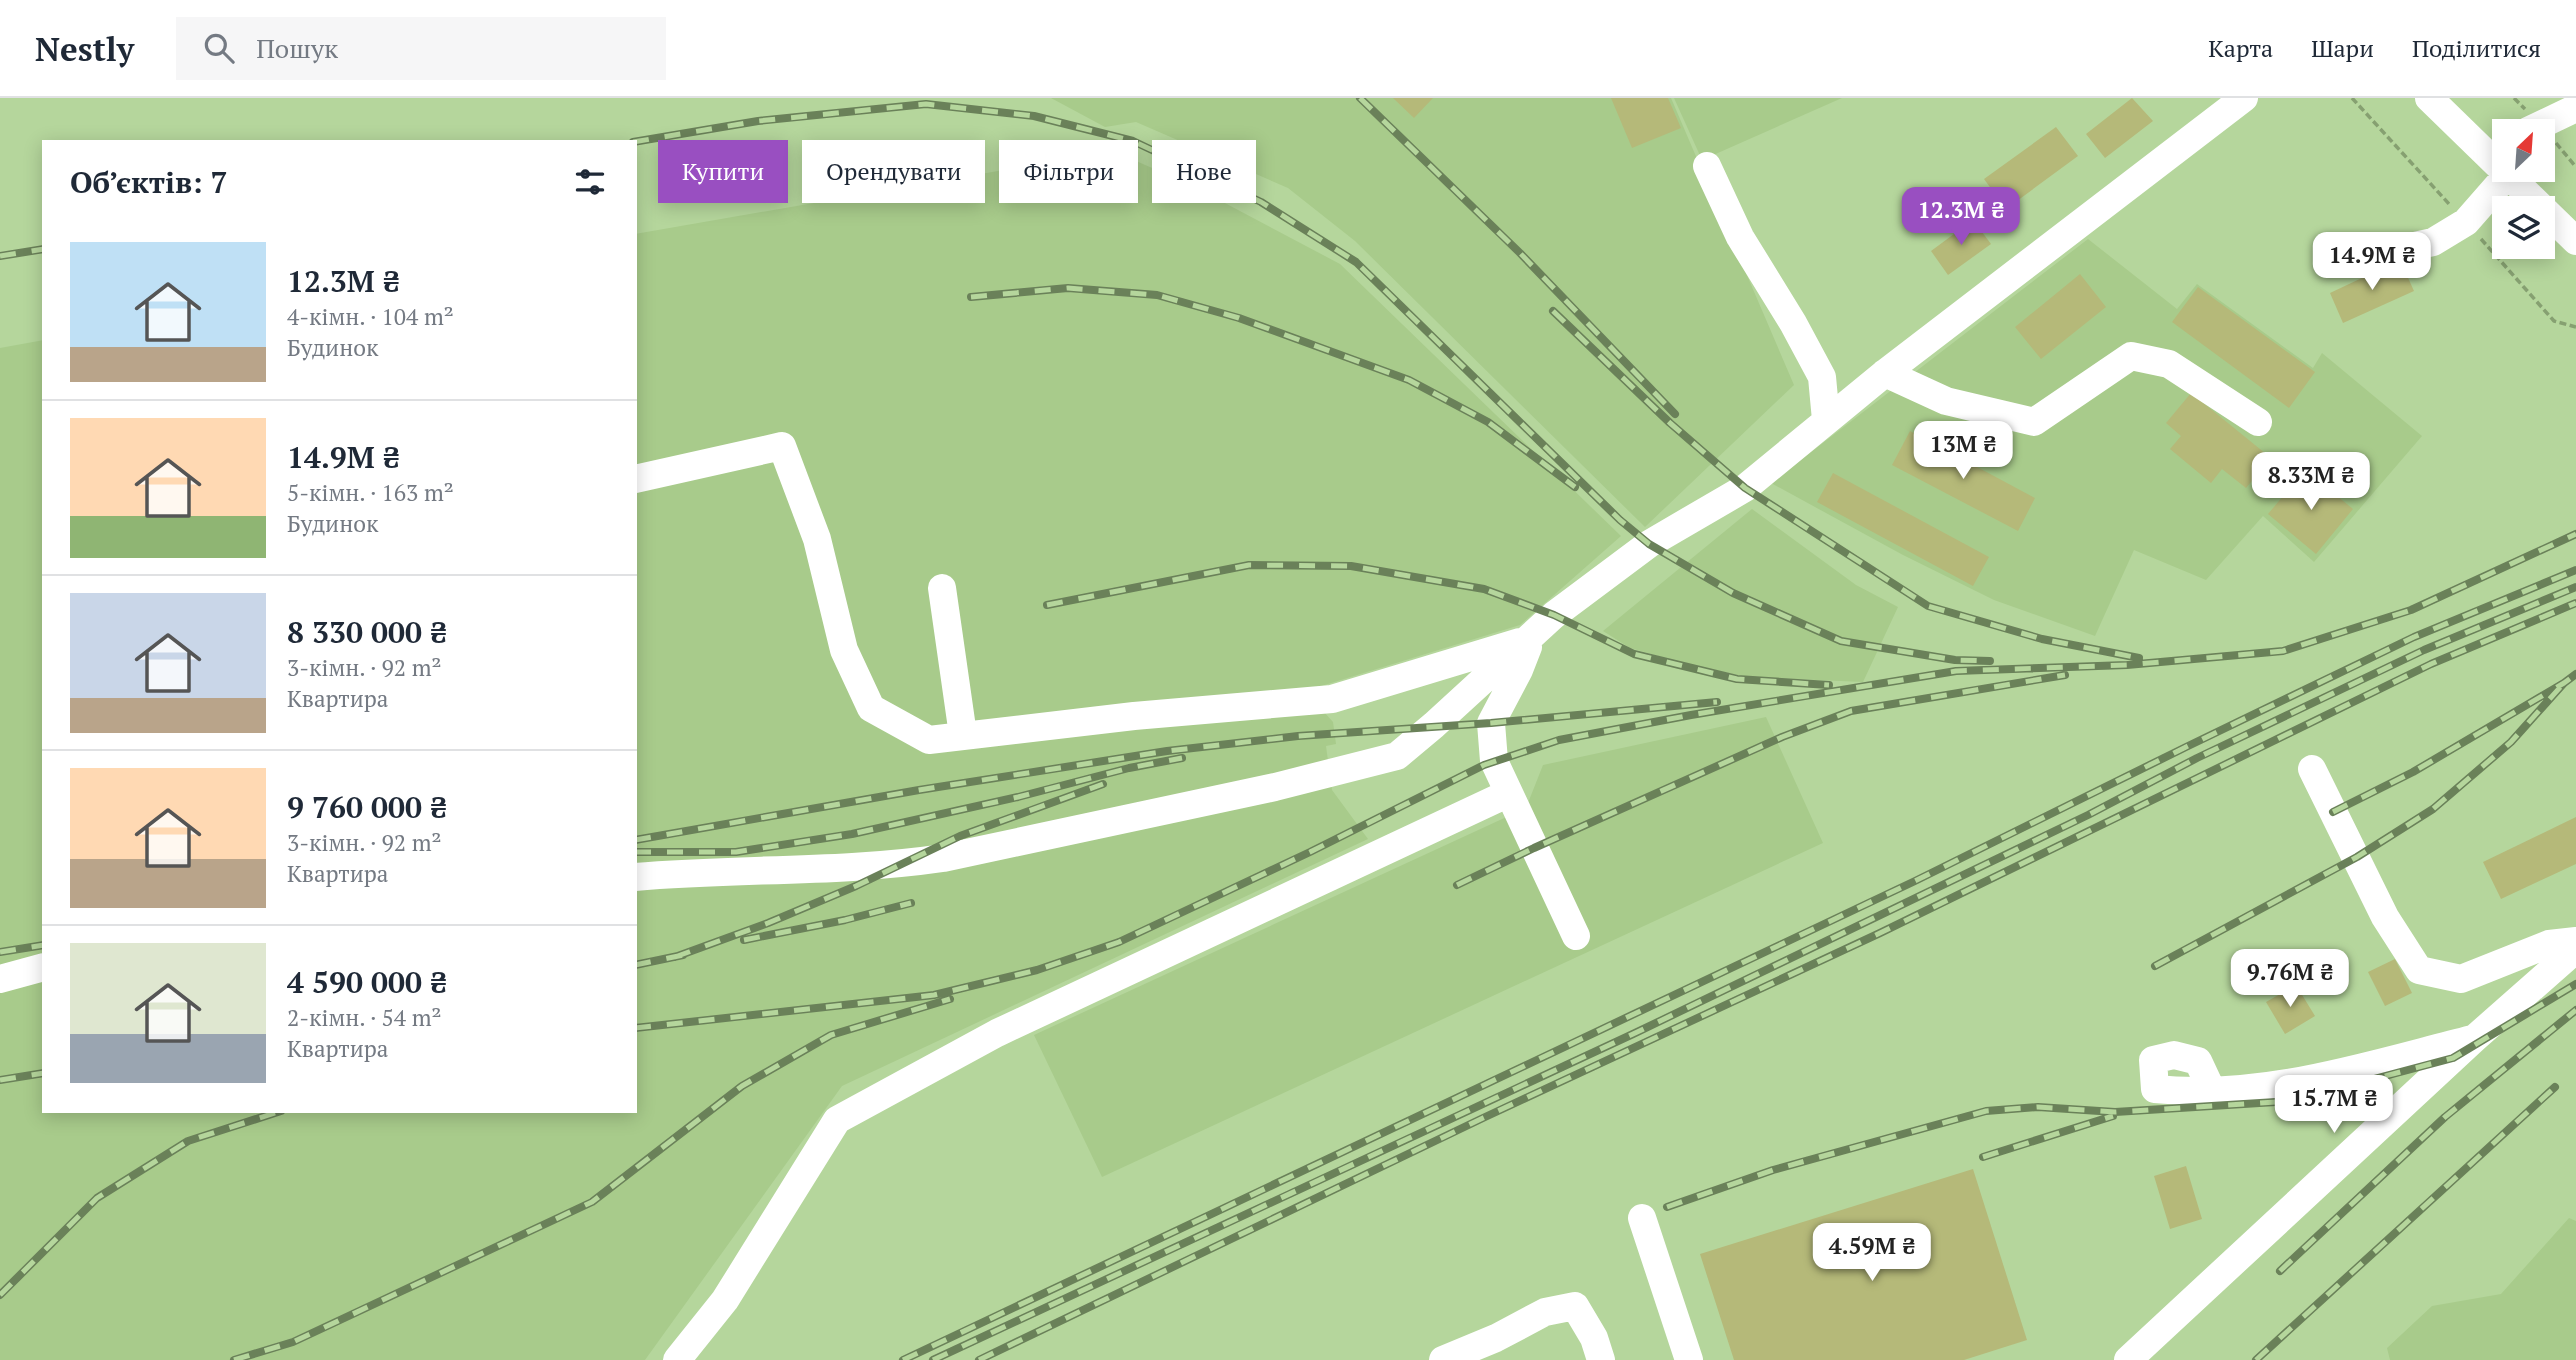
<!DOCTYPE html>
<html lang="uk">
<head>
<meta charset="utf-8">
<style>
  :root { --surface:#fff; --page:#f6f6f7; --text:#1f2937; --muted:#747a83; --line:#e0e1e3; --accent:#994fc1 }
  body { margin:0; font-family:"PT Serif",serif; background:var(--page); color:var(--text); height:100vh; display:flex; flex-direction:column; font-size:26px; white-space:nowrap }
  * { box-sizing:border-box; margin:0 }
  p { font-size:23px; color:var(--muted) }
  .icon { flex:none; width:38px; height:38px; fill:none; stroke:currentColor; stroke-width:2; stroke-linecap:round; stroke-linejoin:round }
  .map { position:relative; flex:1; overflow:hidden }
  .panel { position:absolute; left:42px; top:42px; width:595px; height:973px; display:flex; flex-direction:column; background:var(--surface); border-radius:0px; box-shadow:0 4px 18px #0003 }
  .panel>* { flex:none }
  .top-card { position:absolute; left:658px; top:42px; width:665px; height:63px; display:flex; gap:14px }
  .needle { width:46px; rotate:25deg }
  .fabs { position:absolute; left:2492px; top:21px; display:grid; gap:14px }
  .fabs a { display:grid; place-items:center; width:63px; height:63px; border-radius:0px; background:var(--surface); box-shadow:0 4px 18px #0003; font-size:35px }
  .price { position:absolute; translate:-50% -60px; padding:0 16px; border-radius:14px; background:#fff; color:#222; font-size:23px; line-height:46px; filter:drop-shadow(0 2px 4px #0008) }
  .price::after { content:''; position:absolute; left:50%; top:42px; width:21px; height:16px; margin-left:-10px; background:inherit; clip-path:polygon(0 0,100% 0,50% 100%) }
  .price.selected { background:var(--accent); color:#fff }
  ul { padding:0; list-style:none }
  li { display:flex; align-items:center; gap:21px; height:175px; padding:0 28px }
  li+li { border-top:2px solid var(--line) }
  li span { display:grid; place-items:center; flex:none; width:196px; height:140px; border-radius:0px; color:#555 }
  li>.icon { margin-inline-start:auto }
  span .icon { width:84px; height:84px; fill:#fffc; stroke-width:1 }
  li b { font-size:30px }
  h2 { display:flex; justify-content:space-between; align-items:center; height:84px; padding:0 28px; font-size:30px }
  .tag { padding:0 24px; border-radius:0px; background:var(--surface); box-shadow:0 4px 18px #0003; font-size:24px; line-height:63px }
  .tag.selected { background:var(--accent); color:#fff }
  header { display:flex; align-items:center; gap:42px; box-sizing:border-box; height:98px; padding:0 35px; background:var(--surface); border-bottom:2px solid var(--line) }
  header strong { font-size:33px }
  nav { display:flex; gap:38px; margin-inline-start:auto; font-size:24px }
  .search { width:490px; height:63px; background:var(--page); display:flex; align-items:center; gap:18px; box-sizing:border-box; padding:0 24px; border-radius:0px; color:var(--muted); font-size:26px }
  .map>svg:first-child { display:block }
</style>
</head>
<body>
<header>
<strong>Nestly</strong>
<div class="search"><svg class="icon" aria-label="search" viewBox="0 0 24 24"><circle cx="10" cy="10" r="6"/><path d="M15 15l6 6"/></svg>Пошук</div>
<nav><a>Карта</a><a>Шари</a><a>Поділитися</a></nav>
</header>
<div class="map">
<svg width="2576" height="1262" viewBox="0 0 2576 1262">
  <rect width="100%" height="100%" fill="#b5d69c"/>
  <!-- built -->
  <path fill="#a8cb8b" d="M 1051,0 L 1671,0 L 1794,287 L 1645,429 L 1355,143 L 1288,90 L 1136,24 L 1105,29 Z
    M 1674,0 L 1842,0 L 1702,62 Z
    M 1113,53 L 1189,86 L 1340,166 L 1621,438 L 1520,527 L 1305,593 L 1333,624 L 1336,646 L 1326,648 L 1332,692 L 1368,741 L 842,988 L 645,1262 L 0,1262 L 0,250 L 44,242 L 44,1013 L 635,1013 L 635,136 Z
    M 2088,141 L 2177,211 L 2197,186 L 2313,270 L 2322,255 L 2422,338 L 2314,464 L 2263,418 L 2206,482 L 2134,452 L 2095,538 L 1994,502 L 1903,457 L 1771,385 Z
    M 1752,411 L 1856,487 L 1898,509 L 1863,584 L 1747,579 L 1687,566 L 1630,550 L 1603,533 Z
    M 1766,619 L 1823,745 L 1102,1079 L 1034,937 L 1526,710 L 1543,667 Z
    M 2569,1120 L 2576,1123 L 2576,1262 L 2390,1262 L 2387,1250 L 2432,1208 L 2501,1196 Z"/>
  <!-- building -->
  <path fill="#b5b979" d="M 1393,0 L 1433,0 L 1414,20 Z
    M 1611,0 L 1668,0 L 1681,30 L 1632,50 Z
    M 2132,0 L 2153,23 L 2105,60 L 2086,36 Z
    M 2056,29 L 2078,58 L 2006,111 L 1984,81 Z
    M 1973,122 L 1991,146 L 1948,177 L 1931,153 Z
    M 2400,162 L 2414,193 L 2343,225 L 2330,195 Z
    M 2080,176 L 2106,209 L 2041,261 L 2015,229 Z
    M 2198,189 L 2315,274 L 2289,310 L 2172,224 Z
    M 2191,295 L 2271,360 L 2246,390 L 2222,371 L 2211,385 L 2170,351 L 2181,338 L 2166,325 Z
    M 1910,333 L 2035,400 L 2018,433 L 1892,367 Z
    M 2305,372 L 2353,411 L 2316,456 L 2268,416 Z
    M 1833,375 L 1989,459 L 1973,488 L 1817,404 Z
    M 2576,719 L 2576,766 L 2501,801 L 2483,764 Z
    M 2395,861 L 2412,895 L 2385,908 L 2368,874 Z
    M 2296,887 L 2315,918 L 2285,936 L 2266,904 Z
    M 2186,1068 L 2202,1121 L 2170,1131 L 2154,1078 Z
    M 1973,1071 L 2027,1242 L 1964,1262 L 1734,1262 L 1700,1156 Z"/>
  <g fill="none" stroke-linecap="round" stroke-linejoin="round">
    <!-- path -->
    <path stroke="#86a071" stroke-width="3.5" stroke-dasharray="7 3.5" stroke-linecap="butt" d="M 2352,0 L 2450,107
      M 2514,0 L 2525,11
      M 2556,45 L 2576,69
      M 2481,141 L 2554,223 L 2576,229"/>
    <!-- minor -->
    <path stroke="#fff" stroke-width="28" d="M 2429,0 L 2576,143
      M 2528,33 L 2576,10
      M 1707,68 L 1740,139 L 1793,225 L 1822,279 L 1826,322
      M 2351,162 L 2433,144 L 2466,124 L 2508,76
      M 1885,275 L 1946,303 L 2034,324 L 2131,258 L 2169,266 L 2258,324
      M 635,381 L 782,348 L 817,441 L 844,552 L 871,610 L 929,642 L 1134,618 L 1332,601 L 1520,544
      M 942,490 L 963,637
      M 1528,549 L 1519,572 L 1491,625 L 1494,663 L 1576,838
      M 2312,671 L 2385,819 L 2419,872 L 2461,881 L 2549,846 L 2576,843
      M 635,779 C 737,770 841,775 943,760 L 1275,689 L 1397,658 L 1434,627 L 1554,517 L 1649,446 L 1745,390 L 1885,275 L 2244,0
      M 0,881 L 44,869
      M 2212,993 L 2198,963 L 2174,957 L 2153,962 L 2155,991 C 2264,1002 2368,967 2472,941
      M 1642,1120 L 1689,1262
      M 677,1262 L 725,1202 L 837,1022 L 997,935 L 1509,695
      M 1443,1262 L 1496,1240 L 1545,1214 L 1575,1208 L 1594,1240 L 1601,1262
      M 2128,1262 L 2475,940 L 2576,851"/>
    <!-- rail casing -->
    <g stroke="#6a8159" stroke-width="8">
      <path id="rail" d="M 1360,0 L 1520,155 L 1675,316
        M 633,44 L 758,23 L 926,6 L 1034,18 L 1133,43 L 1261,104 L 1356,164 L 1620,422 L 1649,446 L 1733,495 L 1841,543 L 1955,562 L 1990,563
        M 0,158 L 44,151
        M 971,199 L 1068,190 L 1157,197 L 1239,220 L 1409,282 L 1488,324 L 1575,389
        M 1553,213 L 1670,325 L 1745,390 L 1928,508 L 2042,541 L 2139,560
        M 1047,507 L 1249,467 L 1351,468 L 1484,491 L 1554,517 L 1634,556 L 1737,581 L 1829,587
        M 2333,714 L 2413,674 L 2564,585 L 2576,576
        M 635,742 L 919,692 L 1167,653 L 1298,638 L 1491,625 L 1717,604
        M 635,754 L 736,754 L 852,736 L 1018,699 L 1129,670 L 1182,660
        M 1457,787 L 1534,750 L 1782,639 L 1851,613 L 2065,577
        M 744,842 L 845,822 L 911,805
        M 0,854 L 44,847
        M 675,859 L 768,825 L 856,788 L 960,738 L 1103,686
        M 635,867 L 683,857
        M 2155,868 L 2357,759 L 2433,711 L 2511,644 L 2564,585
        M 635,930 L 934,897 L 1037,872 L 1119,844 L 1310,754 L 1484,667 L 1559,642 L 1691,617 L 1956,573 L 2127,567 L 2283,553 L 2411,512 L 2576,436
        M 0,982 L 44,975
        M 1983,1059 L 2113,1018
        M 1667,1109 L 1773,1072 L 1986,1013 L 2038,1009 L 2115,1014 L 2291,1003 L 2453,960 L 2576,886
        M 2280,1173 L 2445,1019 L 2576,912
        M 0,1197 L 97,1100 L 188,1043 L 281,1013
        M 234,1262 L 293,1244 L 592,1104 L 742,988 L 831,937 L 950,901
        M 903,1262 L 1915,783 L 2186,649 L 2414,539 L 2576,472
        M 933,1262 L 1633,936 L 2088,717 L 2197,660 L 2424,552 L 2576,489
        M 979,1262 L 1483,1020 L 1880,835 L 2431,566 L 2576,505
        M 2256,1262 L 2555,989"/>
    </g>
    <!-- rail -->
    <use href="#rail" stroke="#b5d69c" stroke-width="5" stroke-dasharray="16" stroke-linecap="butt"/>
  </g>
</svg>
<div class="fabs">
<a><svg class="needle" viewBox="-14 -14 28 28"><path d="M0-13l5 13h-10z" fill="#e53935"/><path d="M0 13l5-13h-10z" fill="#747a83"/></svg></a>
<a><svg class="icon" aria-label="layers" viewBox="0 0 24 24"><path d="M12 4l9 5-9 5-9-5zM3 14l9 5 9-5"/></svg></a>
</div>
<b class="price selected" style="left:1961px;top:149px">12.3M ₴</b>
<b class="price" style="left:2372px;top:194px">14.9M ₴</b>
<b class="price" style="left:1963px;top:383px">13M ₴</b>
<b class="price" style="left:2311px;top:414px">8.33M ₴</b>
<b class="price" style="left:2290px;top:911px">9.76M ₴</b>
<b class="price" style="left:2334px;top:1037px">15.7M ₴</b>
<b class="price" style="left:1872px;top:1185px">4.59M ₴</b>
<div class="top-card">
<a class="tag selected">Купити</a>
<a class="tag">Орендувати</a>
<a class="tag">Фільтри</a>
<a class="tag">Нове</a>
</div>
<section class="panel">
<h2>Об’єктів: 7<svg class="icon" aria-label="filters" viewBox="0 0 24 24"><path d="M4 7h16M4 17h16"/><circle cx="9" cy="7" r="2"/><circle cx="15" cy="17" r="2"/></svg></h2>
<ul>
<li><span style="background:linear-gradient(#bfe0f5 75%,#b9a48a 0)"><svg class="icon" aria-label="home" viewBox="0 0 24 24"><path d="M3 11l9-7 9 7M6 9v11h12V9"/></svg></span><div><b>12.3M ₴</b><p>4-кімн. · 104 m²</p><p>Будинок</p></div></li>
<li><span style="background:linear-gradient(#ffd9b3 70%,#8fb573 0)"><svg class="icon" aria-label="home" viewBox="0 0 24 24"><path d="M3 11l9-7 9 7M6 9v11h12V9"/></svg></span><div><b>14.9M ₴</b><p>5-кімн. · 163 m²</p><p>Будинок</p></div></li>
<li><span style="background:linear-gradient(#c9d6e8 75%,#b9a48a 0)"><svg class="icon" aria-label="home" viewBox="0 0 24 24"><path d="M3 11l9-7 9 7M6 9v11h12V9"/></svg></span><div><b>8 330 000 ₴</b><p>3-кімн. · 92 m²</p><p>Квартира</p></div></li>
<li><span style="background:linear-gradient(#ffd9b3 65%,#b9a48a 0)"><svg class="icon" aria-label="home" viewBox="0 0 24 24"><path d="M3 11l9-7 9 7M6 9v11h12V9"/></svg></span><div><b>9 760 000 ₴</b><p>3-кімн. · 92 m²</p><p>Квартира</p></div></li>
<li><span style="background:linear-gradient(#dfe7d0 65%,#9aa5b1 0)"><svg class="icon" aria-label="home" viewBox="0 0 24 24"><path d="M3 11l9-7 9 7M6 9v11h12V9"/></svg></span><div><b>4 590 000 ₴</b><p>2-кімн. · 54 m²</p><p>Квартира</p></div></li>
</ul>
</section>
</div>
</body>
</html>
